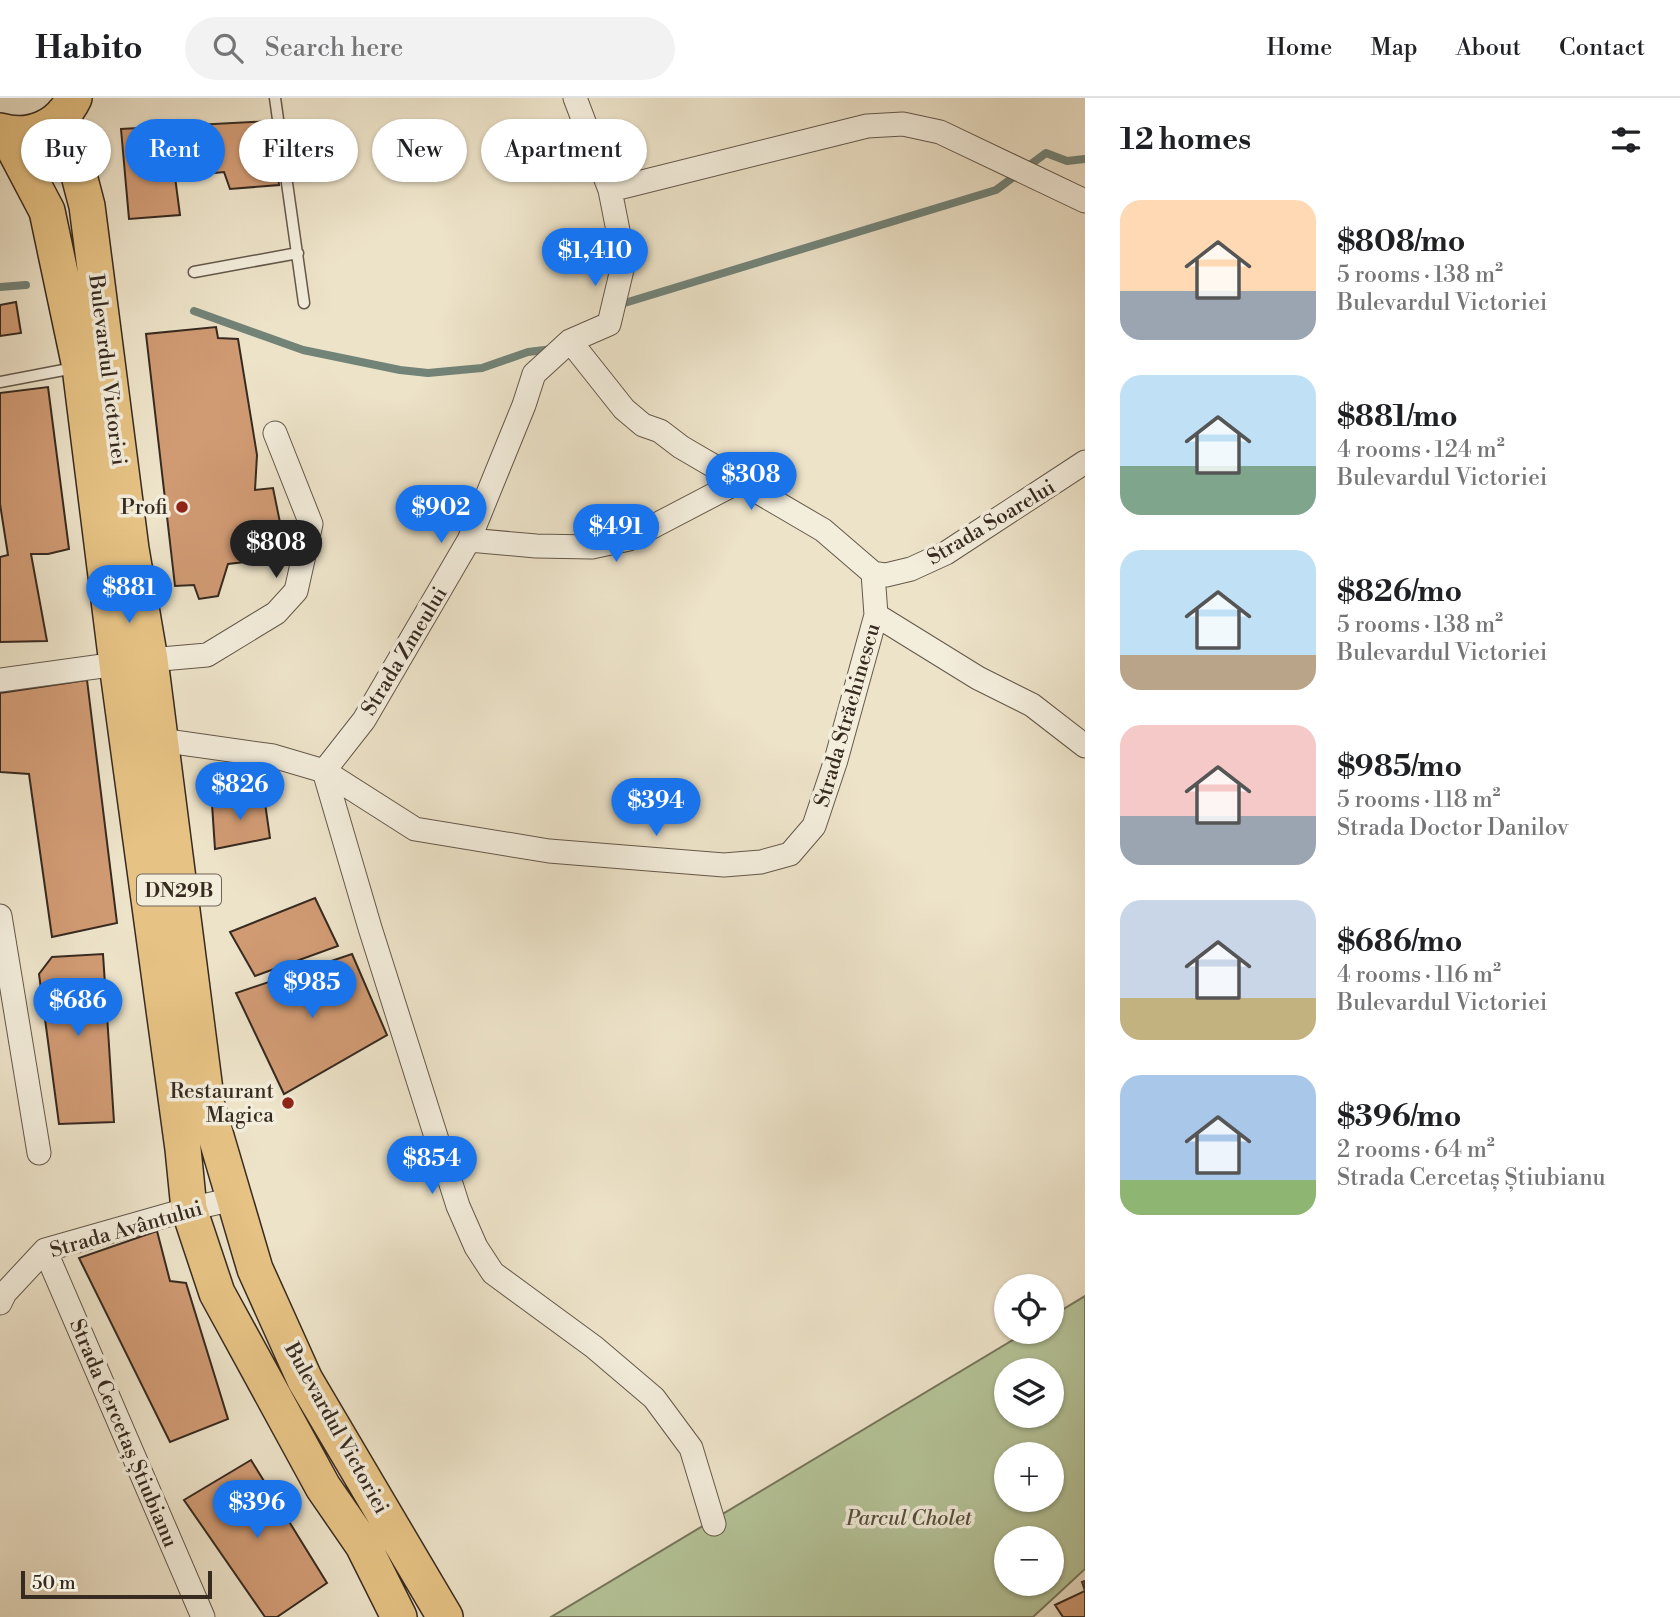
<!DOCTYPE html>
<html lang="en">
<head>
<meta charset="utf-8">
<style>
  :root { --surface:#fff; --page:#f2f2f2; --text:#202124; --muted:#757577; --line:#e0e0e0; --accent:#1a73e8 }
  body { margin:0; font-family:"Libre Bodoni",serif; background:var(--page); color:var(--text); height:100vh; display:flex; flex-direction:column; font-size:26px; white-space:nowrap }
  * { box-sizing:border-box; margin:0 }
  p { font-size:23px; color:var(--muted) }
  .icon { flex:none; width:38px; height:38px; fill:none; stroke:currentColor; stroke-width:2; stroke-linecap:round; stroke-linejoin:round }
  .map { position:relative; flex:1; overflow:hidden }
  .panel { display:flex; flex-direction:column; background:var(--surface); width:595px }
  .panel>* { flex:none }
  .guide { position:absolute; left:21px; top:21px; width:665px; height:63px; display:flex; gap:14px }
  .buttons { position:absolute; left:994px; top:1176px; display:grid; gap:14px }
  .buttons a { display:grid; place-items:center; width:70px; height:70px; border-radius:50%; background:var(--surface); box-shadow:0 2px 5px #0004; font-size:35px }
  .scale { position:absolute; left:21px; bottom:18px; width:191px; box-sizing:border-box; padding-left:7px; border:4px solid #372a20; border-top:0; font-size:19px; line-height:24px; white-space:nowrap; color:#372a20; -webkit-text-stroke:5px #f3eddc; paint-order:stroke }
  .price { position:absolute; translate:-50% -60px; padding:0 16px; border-radius:24px; background:var(--accent); color:#fff; font-size:23px; line-height:46px; filter:drop-shadow(0 2px 4px #0008) }
  .price::after { content:''; position:absolute; left:50%; top:42px; width:21px; height:16px; margin-left:-10px; background:inherit; clip-path:polygon(0 0,100% 0,50% 100%) }
  .price.selected { background:#222; color:#fff }
  ul { padding:0; list-style:none }
  li { display:flex; align-items:center; gap:21px; height:175px; padding:0 35px }
  li span { display:grid; place-items:center; flex:none; width:196px; height:140px; border-radius:21px; color:#555 }
  li>.icon { margin-inline-start:auto }
  span .icon { width:84px; height:84px; fill:#fffc; stroke-width:1 }
  li b { font-size:30px }
  h2 { display:flex; justify-content:space-between; align-items:center; height:84px; padding:0 35px; font-size:30px }
  .tag { padding:0 24px; border-radius:32px; background:var(--surface); box-shadow:0 2px 5px #0004; font-size:24px; line-height:63px }
  .tag.selected { background:var(--accent); color:#fff }
  header { display:flex; align-items:center; gap:42px; box-sizing:border-box; height:98px; padding:0 35px; background:var(--surface); border-bottom:2px solid var(--line) }
  header strong { font-size:33px }
  nav { display:flex; gap:38px; margin-inline-start:auto; font-size:24px }
  .search { width:490px; height:63px; background:var(--page); display:flex; align-items:center; gap:18px; box-sizing:border-box; padding:0 24px; border-radius:38px; color:var(--muted); font-size:26px }
  main { display:flex; flex:1; min-height:0 }
  .map>svg:first-child { display:block }
</style>
</head>
<body>
<header>
<strong>Habito</strong>
<div class="search"><svg class="icon" aria-label="search" viewBox="0 0 24 24"><circle cx="10" cy="10" r="6"/><path d="M15 15l6 6"/></svg>Search here</div>
<nav><a>Home</a><a>Map</a><a>About</a><a>Contact</a></nav>
</header>
<main>
<div class="map">
<svg width="1085" height="1519" viewBox="0 0 1085 1519">
  <rect width="100%" height="100%" fill="#ede3c9"/>
  <filter id="stains"><feTurbulence type="fractalNoise" baseFrequency=".00286" numOctaves="4"/><feColorMatrix values="0 0 0 0 .2 0 0 0 0 .09 0 0 0 0 .02 0 0 0 .5 -.17"/></filter>
  <radialGradient id="worn" r=".72"><stop offset=".6" stop-color="#630" stop-opacity="0"/><stop offset="1" stop-color="#630" stop-opacity=".3"/></radialGradient>
  <!-- green -->
  <path fill="#b5c499" stroke="#76775c" stroke-width="2" fill-rule="evenodd" d="M 1085,1198 L 1085,1471 L 1033,1519 L 551,1519 L 1026,1234 L 1052,1234 L 1052,1218 ZM 1006,1272 L 1052,1272 L 1052,1318 L 1006,1318 ZM 1006,1356 L 1052,1356 L 1052,1402 L 1006,1402 ZM 1006,1440 L 1052,1440 L 1052,1486 L 1006,1486 Z"/>
  <g fill="none" stroke-linecap="round" stroke-linejoin="round">
    <!-- stream -->
    <path stroke="#728378" stroke-width="8" d="M 0,189 L 26,187
      M 618,207 L 996,92 L 1046,55 L 1067,63 L 1085,61
      M 194,213 L 303,252 L 400,272 L 428,275 L 482,270 L 528,254 L 553,251"/>
  </g>
  <!-- building -->
  <path fill="#d09a73" stroke="#372a20" stroke-width="2" d="M 272,23 L 279,87 L 230,91 L 224,74 L 175,79 L 180,117 L 129,121 L 121,31 Z
    M 16,204 L 21,235 L 0,238 L 0,207 Z
    M 216,229 L 218,240 L 238,241 L 257,357 L 255,392 L 273,390 L 287,459 L 228,466 L 218,498 L 199,501 L 194,487 L 175,488 L 146,236 Z
    M 48,289 L 69,451 L 48,456 L 31,456 L 47,543 L 0,544 L 0,459 L 8,457 L 0,406 L 0,295 Z
    M 87,582 L 117,825 L 52,839 L 29,676 L 0,674 L 0,595 Z
    M 264,698 L 270,740 L 215,751 L 212,706 Z
    M 315,800 L 338,848 L 255,878 L 230,834 Z
    M 103,856 L 114,1024 L 59,1026 L 39,876 L 52,859 Z
    M 352,856 L 387,937 L 284,996 L 236,895 Z
    M 157,1133 L 170,1183 L 186,1185 L 228,1321 L 170,1344 L 79,1160 Z
    M 251,1362 L 327,1485 L 277,1519 L 265,1519 L 184,1402 Z
    M 1085,1483 L 1085,1519 L 1063,1519 L 1055,1507 L 1085,1493 L 1082,1484 Z"/>
  <g fill="none" stroke-linecap="round" stroke-linejoin="round">
    <!-- service casing -->
    <g stroke="#64584a" stroke-width="13">
      <path id="service" d="M 275,0 L 304,205
        M 194,174 L 298,155
        M 0,284 L 74,270"/>
    </g>
    <!-- minor casing -->
    <g stroke="#64584a" stroke-width="25">
      <path id="minor" d="M 575,0 L 610,92 L 624,163 L 609,226 L 570,243 L 624,311 L 643,327 L 660,333 L 681,349 L 823,432 L 873,475 L 886,477 L 911,471 L 946,455 L 1085,364
        M 610,92 L 867,28 L 903,26 L 940,34 L 1085,103
        M 570,243 L 534,276 L 524,307 L 469,442 L 364,622 L 324,673 L 370,830 L 458,1108 L 476,1149 L 493,1175 L 594,1249 L 654,1300 L 691,1350 L 714,1426
        M 469,442 L 536,448 L 592,449 L 629,441 L 740,383
        M 876,517 L 978,580 L 1032,607 L 1085,648
        M 150,562 L 207,557 L 276,515 L 296,493 L 311,426 L 275,335
        M 0,582 L 117,566
        M 160,642 L 273,658 L 324,673 L 415,731 L 549,753 L 724,767 L 761,764 L 790,756 L 814,728 L 836,662 L 876,517 L 873,475
        M 0,818 L 39,1055
        M 45,1152 L 203,1519
        M 0,1205 L 5,1195 L 45,1152 L 189,1111 L 234,1101"/>
    </g>
    <!-- primary casing -->
    <g stroke="#372a20" stroke-width="38">
      <path id="primary" d="M 63,16 L 87,108 L 131,451 L 150,562 L 207,1008 L 255,1171 L 305,1282 L 445,1519
        M 0,33 C 30,42 60,29 74,0
        M 6,35 L 47,113 L 80,269 L 117,566 L 183,1051 L 189,1111 L 217,1195 L 323,1389 L 363,1447 L 399,1519"/>
    </g>
    <!-- service -->
    <use href="#service" stroke="#f3eddc" stroke-width="10"/>
    <!-- minor -->
    <use href="#minor" stroke="#f3eddc" stroke-width="23"/>
    <!-- primary -->
    <use href="#primary" stroke="#e6c284" stroke-width="35"/>
  </g>
  <!-- markers -->
  <g fill="#8f2418" stroke="#f3eddc" stroke-width="2.5">
    <circle cx="182" cy="409" r="7"/>
    <circle cx="288" cy="1005" r="7"/>
  </g>
  <g text-anchor="middle" stroke-width="7" stroke-linejoin="round" paint-order="stroke">
    <!-- shield labels -->
    <rect fill="#f3eddc" stroke="#6f6458" stroke-width="2" x="137" y="776.5" width="84" height="31" rx="5"/>
    <g font-size="19" font-weight="bold" fill="#372a20">
      <text x="179" y="799">DN29B</text>
    </g>
    <!-- street labels -->
    <g font-size="21" fill="#372a20" stroke="#f3eddc">
      <text transform="translate(108 272) rotate(83)" y="7">Bulevardul Victoriei</text>
      <text transform="translate(991 424) rotate(-31)" y="7">Strada Soarelui</text>
      <text transform="translate(404 553) rotate(-59)" y="7">Strada Zmeului</text>
      <text transform="translate(847 617) rotate(-74)" y="7">Strada Străchinescu</text>
      <text transform="translate(126 1131) rotate(-16)" y="7">Strada Avântului</text>
      <text transform="translate(337 1330) rotate(61)" y="7">Bulevardul Victoriei</text>
      <text transform="translate(124 1335) rotate(67)" y="7">Strada Cercetaș Știubianu</text>
    </g>
    <!-- poi labels -->
    <g font-size="21" fill="#372a20" stroke="#f3eddc" text-anchor="end">
      <text x="168" y="416">Profi</text>
      <text x="274" y="1000">Restaurant<tspan x="274" dy="24">Magica</tspan></text>
    </g>
    <!-- park labels -->
    <g font-size="21" font-style="italic" fill="#56503e" stroke="#f3eddc">
      <text x="909" y="1427">Parcul Cholet</text>
    </g>
  </g>
  <rect width="100%" height="100%" filter="url(#stains)"/>
  <rect width="100%" height="100%" fill="url(#worn)"/>
</svg>
<div class="buttons">
<a><svg class="icon" aria-label="locate" viewBox="0 0 24 24"><circle cx="12" cy="12" r="6"/><path d="M12 2v4M12 18v4M2 12h4M18 12h4"/></svg></a>
<a><svg class="icon" aria-label="layers" viewBox="0 0 24 24"><path d="M12 4l9 5-9 5-9-5zM3 14l9 5 9-5"/></svg></a>
<a>+</a>
<a>−</a>
</div>
<div class="scale">50 m</div>
<b class="price" style="left:595px;top:190px">$1,410</b>
<b class="price" style="left:751px;top:414px">$308</b>
<b class="price" style="left:441px;top:447px">$902</b>
<b class="price" style="left:616px;top:466px">$491</b>
<b class="price selected" style="left:276px;top:482px">$808</b>
<b class="price" style="left:129px;top:527px">$881</b>
<b class="price" style="left:240px;top:724px">$826</b>
<b class="price" style="left:656px;top:740px">$394</b>
<b class="price" style="left:312px;top:922px">$985</b>
<b class="price" style="left:78px;top:940px">$686</b>
<b class="price" style="left:432px;top:1098px">$854</b>
<b class="price" style="left:257px;top:1442px">$396</b>
<div class="guide">
<a class="tag">Buy</a>
<a class="tag selected">Rent</a>
<a class="tag">Filters</a>
<a class="tag">New</a>
<a class="tag">Apartment</a>
</div>
</div>
<section class="panel">
<h2>12 homes<svg class="icon" aria-label="filters" viewBox="0 0 24 24"><path d="M4 7h16M4 17h16"/><circle cx="9" cy="7" r="2"/><circle cx="15" cy="17" r="2"/></svg></h2>
<ul>
<li><span style="background:linear-gradient(#ffd9b3 65%,#9aa5b1 0)"><svg class="icon" aria-label="home" viewBox="0 0 24 24"><path d="M3 11l9-7 9 7M6 9v11h12V9"/></svg></span><div><b>$808/mo</b><p>5 rooms · 138 m²</p><p>Bulevardul Victoriei</p></div></li>
<li><span style="background:linear-gradient(#bfe0f5 65%,#7fa58c 0)"><svg class="icon" aria-label="home" viewBox="0 0 24 24"><path d="M3 11l9-7 9 7M6 9v11h12V9"/></svg></span><div><b>$881/mo</b><p>4 rooms · 124 m²</p><p>Bulevardul Victoriei</p></div></li>
<li><span style="background:linear-gradient(#bfe0f5 75%,#b9a48a 0)"><svg class="icon" aria-label="home" viewBox="0 0 24 24"><path d="M3 11l9-7 9 7M6 9v11h12V9"/></svg></span><div><b>$826/mo</b><p>5 rooms · 138 m²</p><p>Bulevardul Victoriei</p></div></li>
<li><span style="background:linear-gradient(#f6c9c9 65%,#9aa5b1 0)"><svg class="icon" aria-label="home" viewBox="0 0 24 24"><path d="M3 11l9-7 9 7M6 9v11h12V9"/></svg></span><div><b>$985/mo</b><p>5 rooms · 118 m²</p><p>Strada Doctor Danilov</p></div></li>
<li><span style="background:linear-gradient(#c9d6e8 70%,#c2b280 0)"><svg class="icon" aria-label="home" viewBox="0 0 24 24"><path d="M3 11l9-7 9 7M6 9v11h12V9"/></svg></span><div><b>$686/mo</b><p>4 rooms · 116 m²</p><p>Bulevardul Victoriei</p></div></li>
<li><span style="background:linear-gradient(#a9c7e8 75%,#8fb573 0)"><svg class="icon" aria-label="home" viewBox="0 0 24 24"><path d="M3 11l9-7 9 7M6 9v11h12V9"/></svg></span><div><b>$396/mo</b><p>2 rooms · 64 m²</p><p>Strada Cercetaș Știubianu</p></div></li>
</ul>
</section>
</main>
</body>
</html>
